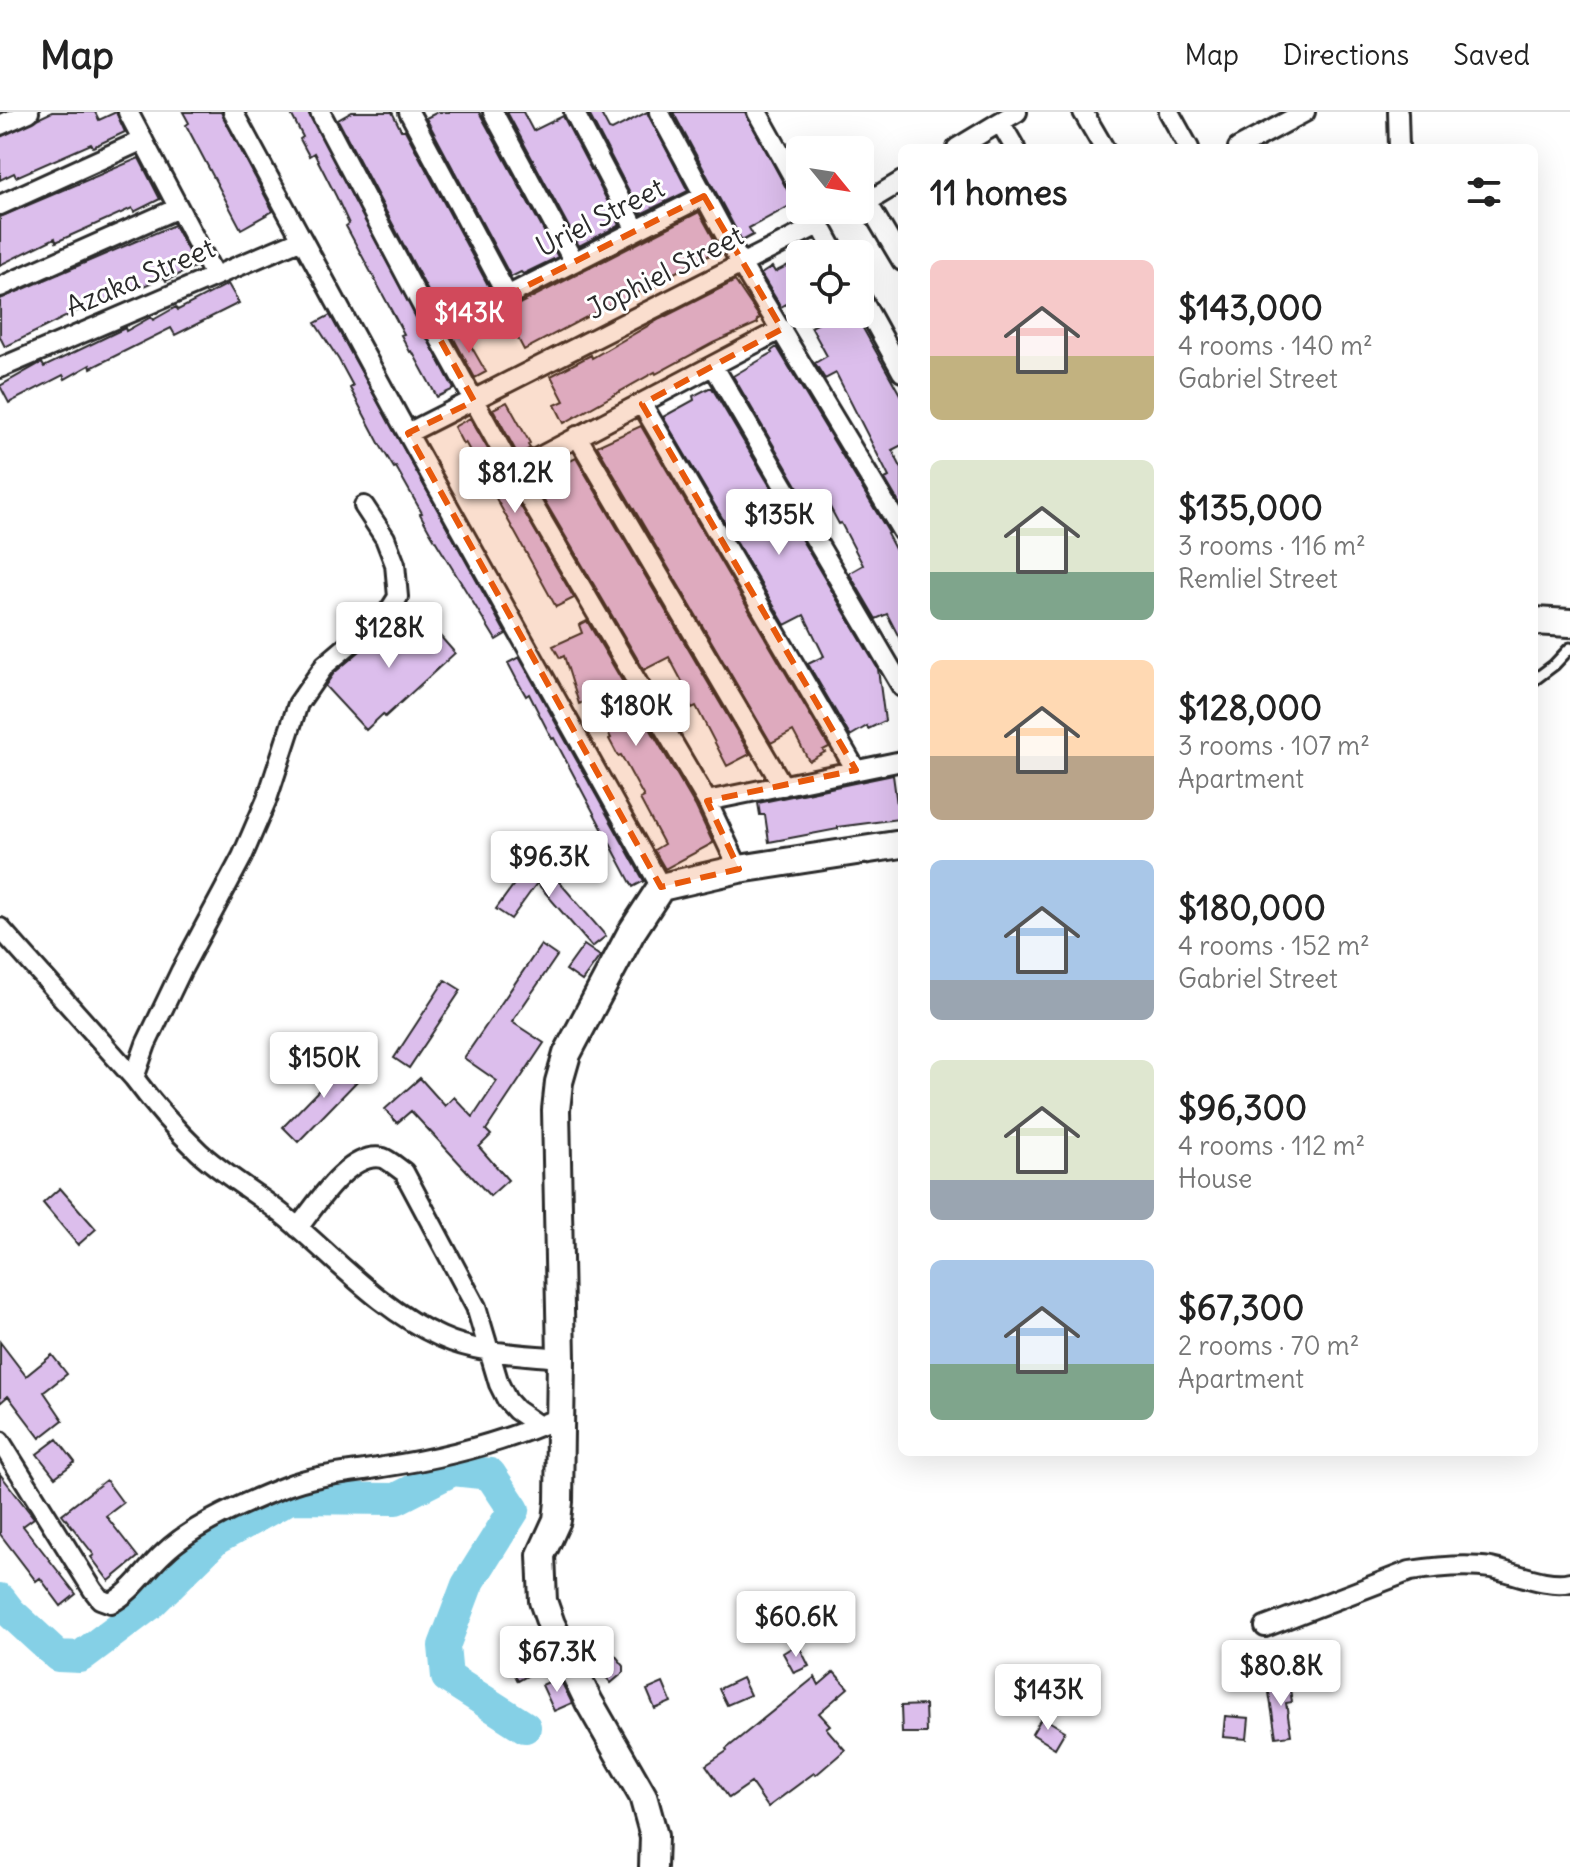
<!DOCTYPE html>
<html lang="en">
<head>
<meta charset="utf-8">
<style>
  :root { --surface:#fff; --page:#f6f6f6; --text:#222; --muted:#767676; --line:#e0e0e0; --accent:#d1495b }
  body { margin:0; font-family:Delius,sans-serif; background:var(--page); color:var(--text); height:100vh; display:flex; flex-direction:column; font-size:30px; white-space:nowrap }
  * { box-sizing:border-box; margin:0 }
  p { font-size:26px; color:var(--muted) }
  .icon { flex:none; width:44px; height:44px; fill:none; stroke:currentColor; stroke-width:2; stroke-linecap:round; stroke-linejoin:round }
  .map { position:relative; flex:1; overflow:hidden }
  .details { position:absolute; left:898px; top:32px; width:640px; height:1312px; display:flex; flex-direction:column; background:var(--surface); border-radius:12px; box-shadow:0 8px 32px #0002 }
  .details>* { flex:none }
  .needle { width:52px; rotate:120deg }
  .tools { position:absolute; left:786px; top:24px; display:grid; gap:16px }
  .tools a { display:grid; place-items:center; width:88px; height:88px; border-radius:12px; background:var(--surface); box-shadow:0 8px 32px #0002; font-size:40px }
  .price { position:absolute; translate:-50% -68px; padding:0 18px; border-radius:8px; background:#fff; color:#222; font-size:26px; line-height:52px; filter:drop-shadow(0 2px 4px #0008) }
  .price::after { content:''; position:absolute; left:50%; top:48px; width:24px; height:18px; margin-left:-12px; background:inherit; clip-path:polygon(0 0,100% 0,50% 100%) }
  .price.on { background:var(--accent); color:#fff }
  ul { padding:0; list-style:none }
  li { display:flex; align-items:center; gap:24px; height:200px; padding:0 32px }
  li span { display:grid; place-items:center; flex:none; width:224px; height:160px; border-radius:12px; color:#555 }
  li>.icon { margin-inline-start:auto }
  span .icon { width:96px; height:96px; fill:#fffc; stroke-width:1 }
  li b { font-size:34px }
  h2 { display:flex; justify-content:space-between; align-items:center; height:96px; padding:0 32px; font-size:34px }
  header { display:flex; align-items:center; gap:48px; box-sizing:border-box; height:112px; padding:0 40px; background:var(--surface); border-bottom:2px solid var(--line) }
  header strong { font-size:38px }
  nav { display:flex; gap:44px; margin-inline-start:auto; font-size:28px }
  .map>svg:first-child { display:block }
</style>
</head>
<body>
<header>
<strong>Map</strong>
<nav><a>Map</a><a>Directions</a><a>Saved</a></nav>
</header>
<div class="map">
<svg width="1570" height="1755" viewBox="0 0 1570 1755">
  <rect width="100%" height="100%" fill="#fff"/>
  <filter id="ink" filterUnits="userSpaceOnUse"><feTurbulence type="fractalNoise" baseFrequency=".0125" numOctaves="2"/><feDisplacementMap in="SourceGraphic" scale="16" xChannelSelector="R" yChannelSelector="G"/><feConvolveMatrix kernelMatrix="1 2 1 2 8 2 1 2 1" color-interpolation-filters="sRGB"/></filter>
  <g filter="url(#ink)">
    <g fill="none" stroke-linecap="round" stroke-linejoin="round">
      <!-- river -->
      <path stroke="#85d0e6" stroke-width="32" d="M 0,1487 L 10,1500 L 58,1544 L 80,1545 L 148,1494 L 216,1427 L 290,1386 L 396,1387 L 453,1358 L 490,1362 L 514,1398 L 467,1473 L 444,1534 L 447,1565 L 525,1615"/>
    </g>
    <!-- building -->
    <path fill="#dcbeec" stroke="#2b2b2b" stroke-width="2" d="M 52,0 L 95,0 L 99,8 L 116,0 L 125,20 L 93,35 L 91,32 L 16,65 L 14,61 L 0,68 L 0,25 Z
      M 183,0 L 221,0 L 273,99 L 241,117 L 186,13 L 189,11 Z
      M 290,0 L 308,0 L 454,277 L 437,285 L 412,239 L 410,240 L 401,223 L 404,222 L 346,114 L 349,112 L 336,84 L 314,41 L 309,44 L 300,27 L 303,25 Z
      M 352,0 L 392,0 L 401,18 L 405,18 L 489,175 L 441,204 L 338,8 Z
      M 438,0 L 479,0 L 558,145 L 523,162 L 521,160 L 511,165 L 426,6 Z
      M 507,0 L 523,0 L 533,19 L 563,4 L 620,113 L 579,134 Z
      M 588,0 L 600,0 L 609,17 L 612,18 L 647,0 L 688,79 L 641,102 Z
      M 673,0 L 745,0 L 790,83 L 799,89 L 749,116 L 753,123 L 742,129 Z
      M 139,46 L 160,87 L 134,100 L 132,96 L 56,130 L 55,126 L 0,153 L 0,105 Z
      M 699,100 L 720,138 L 654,171 L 656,174 L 642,181 L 641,179 L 615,193 L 613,191 L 524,238 L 512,215 L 506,217 L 498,203 Z
      M 174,113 L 196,154 L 166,169 L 164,165 L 89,198 L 87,194 L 5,235 L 0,225 L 0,187 Z
      M 800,147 L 800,184 L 781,195 L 761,162 L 772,155 L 775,160 Z
      M 735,169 L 760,206 L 757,208 L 758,211 L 713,231 L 656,262 L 655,260 L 564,311 L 555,293 L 564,289 L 551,264 L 591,243 L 592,246 L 660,207 Z
      M 228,172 L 239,191 L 175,223 L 171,216 L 91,256 L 90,253 L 65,267 L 63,263 L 9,291 L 0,274 L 39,252 L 42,251 L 44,255 L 125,216 L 126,219 L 151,205 L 153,208 L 176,195 L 178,198 Z
      M 838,202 L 855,202 L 902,286 L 902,333 L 892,338 L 902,357 L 902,396 L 885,367 L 889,365 L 836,261 L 825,267 L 815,251 L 827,244 L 811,215 Z
      M 330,203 L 506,522 L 496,528 L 430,420 L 420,402 L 422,401 L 396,355 L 394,356 L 380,333 L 350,276 L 353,274 L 339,248 L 315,211 Z
      M 463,220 L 486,260 L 475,266 L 453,225 Z
      M 777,235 L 889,421 L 887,422 L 902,450 L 902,531 L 887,502 L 876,507 L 849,461 L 863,453 L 841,411 L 839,412 L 825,386 L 809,394 L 733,264 L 772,241 L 771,239 Z
      M 709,276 L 712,276 L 878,557 L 885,609 L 868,617 L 867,614 L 850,624 L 808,552 L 824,544 L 804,503 L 785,513 L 663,305 L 694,288 L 693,284 Z
      M 507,290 L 530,331 L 528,333 L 530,336 L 518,343 L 493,297 Z
      M 470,306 L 574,486 L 556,495 L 465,330 L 463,332 L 454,315 Z
      M 641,314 L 829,635 L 823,638 L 825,640 L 809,649 L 793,619 L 771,631 L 597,334 Z
      M 576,346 L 750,642 L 727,654 L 696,594 L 692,596 L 683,579 L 686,577 L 669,545 L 644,558 L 530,364 L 542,358 L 544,362 Z
      M 419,500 L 455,541 L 385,605 L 383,602 L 366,618 L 325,574 L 334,561 L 397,508 L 403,515 Z
      M 587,509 L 696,695 L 713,731 L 665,757 L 654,738 L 664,732 L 640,687 L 644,685 L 621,643 L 618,644 L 609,627 L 611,626 L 591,587 L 579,592 L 564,544 L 560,546 L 553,534 L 582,521 L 579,513 Z
      M 519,545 L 644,769 L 633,775 L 554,626 L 552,627 L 529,582 L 526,584 L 518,570 L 508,551 Z
      M 893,663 L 899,707 L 838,715 L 838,717 L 769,730 L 765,703 L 760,703 L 758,691 Z
      M 535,742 L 606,824 L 592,835 L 537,771 L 511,807 L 496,797 L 525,757 L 522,753 Z
      M 541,833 L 557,844 L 512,910 L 544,931 L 486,1018 L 491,1023 L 479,1035 L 508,1068 L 490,1084 L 411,999 L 397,1011 L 385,997 L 420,966 L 445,994 L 454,985 L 473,1005 L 497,969 L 464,946 Z
      M 584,833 L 600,844 L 582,869 L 566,858 Z
      M 445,868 L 461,878 L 409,956 L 394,946 Z
      M 351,945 L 366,960 L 298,1030 L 283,1015 Z
      M 60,1076 L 96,1117 L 78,1133 L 43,1091 Z
      M 0,1230 L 26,1264 L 52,1243 L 67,1262 L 44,1280 L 63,1308 L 40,1326 L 8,1284 L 0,1291 Z
      M 57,1327 L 75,1350 L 55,1365 L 37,1342 Z
      M 0,1362 L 34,1406 L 23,1414 L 76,1482 L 61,1494 L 40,1466 L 36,1469 L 0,1422 Z
      M 106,1368 L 123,1391 L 106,1404 L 138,1445 L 109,1469 L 91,1445 L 94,1443 L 62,1402 Z
      M 798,1532 L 809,1554 L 794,1561 L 783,1541 Z
      M 610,1537 L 624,1554 L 624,1560 L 611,1571 L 594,1551 Z
      M 521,1539 L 532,1561 L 518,1569 L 507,1547 Z
      M 834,1560 L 848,1576 L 819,1601 L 830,1613 L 826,1616 L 845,1638 L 816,1663 L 814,1661 L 768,1695 L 751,1671 L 729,1686 L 706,1653 L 727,1639 L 726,1637 L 815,1565 L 819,1573 Z
      M 559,1565 L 572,1591 L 554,1599 L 542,1573 Z
      M 742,1566 L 750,1583 L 727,1593 L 719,1577 Z
      M 663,1571 L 671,1590 L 655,1597 L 647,1578 Z
      M 1289,1571 L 1292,1590 L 1286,1591 L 1291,1623 L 1276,1625 L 1268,1574 Z
      M 925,1593 L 926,1621 L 902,1621 L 901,1594 Z
      M 1225,1604 L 1249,1606 L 1247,1627 L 1223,1625 Z
      M 1042,1605 L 1065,1619 L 1055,1636 L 1032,1622 Z"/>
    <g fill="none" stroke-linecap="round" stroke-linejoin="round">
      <!-- lane casing -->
      <g stroke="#2b2b2b" stroke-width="15">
        <path id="lane" d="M 1534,568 L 1554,553 L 1570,536"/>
      </g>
      <!-- street casing -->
      <g stroke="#2b2b2b" stroke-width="24">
        <path id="street" d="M 128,0 L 214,163
          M 233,0 L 399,306 L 661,775
          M 320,0 L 436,220 L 513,359 L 707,689 L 739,757
          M 409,0 L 507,183
          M 493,0 L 574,150
          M 574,0 L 636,118
          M 659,0 L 741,152 L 902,419
          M 757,0 L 800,77
          M 1083,0 L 1104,36
          M 1169,0 L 1189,36
          M 1398,0 L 1399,36
          M 0,13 L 29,0
          M 957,36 L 1000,10
          M 1015,36 L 1000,10 L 1017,0
          M 1238,36 L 1305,0
          M 902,69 L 867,90 L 902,149
          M 0,93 L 143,28
          M 812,98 L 836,142
          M 0,175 L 178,96
          M 860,184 L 902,260
          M 436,220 L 704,84
          M 714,255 L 902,575
          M 0,256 L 302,127
          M 642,292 L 856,658
          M 408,321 L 820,112
          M 577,324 L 783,674
          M 513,359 L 782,217
          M 364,394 L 385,426 L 395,452 L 398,485 L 389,499 L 325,553 L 298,592 L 267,687 L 242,745 L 181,859 L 146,932 L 134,966 C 154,993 175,1017 199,1040 C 224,1063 255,1080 282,1102 C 334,1144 378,1197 441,1225 C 478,1242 521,1242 561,1246
          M 707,689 L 902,649
          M 0,816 L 134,966
          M 298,1116 C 315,1094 350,1038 383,1046 C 389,1048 398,1056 404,1060 L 476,1195 L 499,1272 L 507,1288 L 516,1298 L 539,1314
          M 0,1329 L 93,1478 L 100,1487 L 111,1491 C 133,1480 146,1457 164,1441 C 194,1412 249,1389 287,1374 C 318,1362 351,1361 383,1355 C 443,1346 505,1330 560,1305
          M 1265,1515 L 1410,1459 C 1436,1455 1465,1452 1491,1456 C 1513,1460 1549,1476 1570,1470"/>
      </g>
      <!-- secondary casing -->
      <g stroke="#2b2b2b" stroke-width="32">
        <path id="secondary" d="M 1534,509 L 1570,511
          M 653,1755 L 654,1724 L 643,1684 L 589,1590 L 551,1512 L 543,1489 L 541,1443 L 557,1408 L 559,1390 L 561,1246 L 556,998 L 559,970 L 567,942 L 631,821 L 661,775 L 739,757 L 902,732"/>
      </g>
      <!-- lane -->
      <use href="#lane" stroke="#fff" stroke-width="9"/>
      <!-- street -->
      <use href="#street" stroke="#fff" stroke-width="18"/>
      <!-- secondary -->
      <use href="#secondary" stroke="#fff" stroke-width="26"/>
    </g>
  </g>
  <!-- marked area -->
  <path fill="#e8590c" fill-opacity="0.2" stroke="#e8590c" stroke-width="6" stroke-dasharray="16 10" stroke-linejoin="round" d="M 704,84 L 782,217 L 642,292 L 856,658 L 707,689 L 739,757 L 661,775 L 408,321 L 474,289 L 436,220 Z"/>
  <g text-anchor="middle" stroke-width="6" stroke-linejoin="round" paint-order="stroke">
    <!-- street labels -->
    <g font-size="28" fill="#2b2b2b" stroke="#fff">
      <text transform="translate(600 105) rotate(-27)" y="10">Uriel Street</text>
      <text transform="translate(665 160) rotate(-27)" y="10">Jophiel Street</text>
      <text transform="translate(140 165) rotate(-23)" y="10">Azaka Street</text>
    </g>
  </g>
</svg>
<div class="tools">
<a><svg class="needle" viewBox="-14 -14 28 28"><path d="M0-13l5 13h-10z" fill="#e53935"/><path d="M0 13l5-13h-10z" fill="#767676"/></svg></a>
<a><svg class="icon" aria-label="locate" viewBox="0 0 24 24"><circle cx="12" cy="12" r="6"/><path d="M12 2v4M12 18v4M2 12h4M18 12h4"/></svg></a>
</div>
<b class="price on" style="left:469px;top:243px">$143K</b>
<b class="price" style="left:515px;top:403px">$81.2K</b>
<b class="price" style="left:779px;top:445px">$135K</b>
<b class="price" style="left:389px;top:558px">$128K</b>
<b class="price" style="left:636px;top:636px">$180K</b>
<b class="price" style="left:549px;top:787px">$96.3K</b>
<b class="price" style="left:324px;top:988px">$150K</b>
<b class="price" style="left:796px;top:1547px">$60.6K</b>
<b class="price" style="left:557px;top:1582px">$67.3K</b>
<b class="price" style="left:1281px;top:1596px">$80.8K</b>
<b class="price" style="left:1048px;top:1620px">$143K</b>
<section class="details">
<h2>11 homes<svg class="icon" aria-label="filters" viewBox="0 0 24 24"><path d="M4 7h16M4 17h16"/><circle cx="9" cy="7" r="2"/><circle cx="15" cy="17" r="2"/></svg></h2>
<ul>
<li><span style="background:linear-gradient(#f6c9c9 60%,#c2b280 0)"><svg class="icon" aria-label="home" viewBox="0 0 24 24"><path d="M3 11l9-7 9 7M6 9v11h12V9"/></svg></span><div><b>$143,000</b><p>4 rooms · 140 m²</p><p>Gabriel Street</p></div></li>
<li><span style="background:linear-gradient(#dfe7d0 70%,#7fa58c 0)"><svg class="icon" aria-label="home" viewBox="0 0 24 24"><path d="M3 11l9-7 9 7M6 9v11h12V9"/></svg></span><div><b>$135,000</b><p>3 rooms · 116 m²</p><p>Remliel Street</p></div></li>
<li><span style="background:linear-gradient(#ffd9b3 60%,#b9a48a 0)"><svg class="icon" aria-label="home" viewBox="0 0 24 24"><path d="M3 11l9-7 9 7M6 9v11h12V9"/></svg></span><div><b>$128,000</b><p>3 rooms · 107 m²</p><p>Apartment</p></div></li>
<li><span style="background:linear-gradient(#a9c7e8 75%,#9aa5b1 0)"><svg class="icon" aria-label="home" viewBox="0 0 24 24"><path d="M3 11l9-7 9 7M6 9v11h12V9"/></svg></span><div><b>$180,000</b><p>4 rooms · 152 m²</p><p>Gabriel Street</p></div></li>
<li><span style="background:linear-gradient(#dfe7d0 75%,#9aa5b1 0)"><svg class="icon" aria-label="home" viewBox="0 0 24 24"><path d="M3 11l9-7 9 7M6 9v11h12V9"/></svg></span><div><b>$96,300</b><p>4 rooms · 112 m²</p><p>House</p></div></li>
<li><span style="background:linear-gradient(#a9c7e8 65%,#7fa58c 0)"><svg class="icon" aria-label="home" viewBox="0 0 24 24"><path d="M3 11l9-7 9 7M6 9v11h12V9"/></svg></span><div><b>$67,300</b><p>2 rooms · 70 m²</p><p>Apartment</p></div></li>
</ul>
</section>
</div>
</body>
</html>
